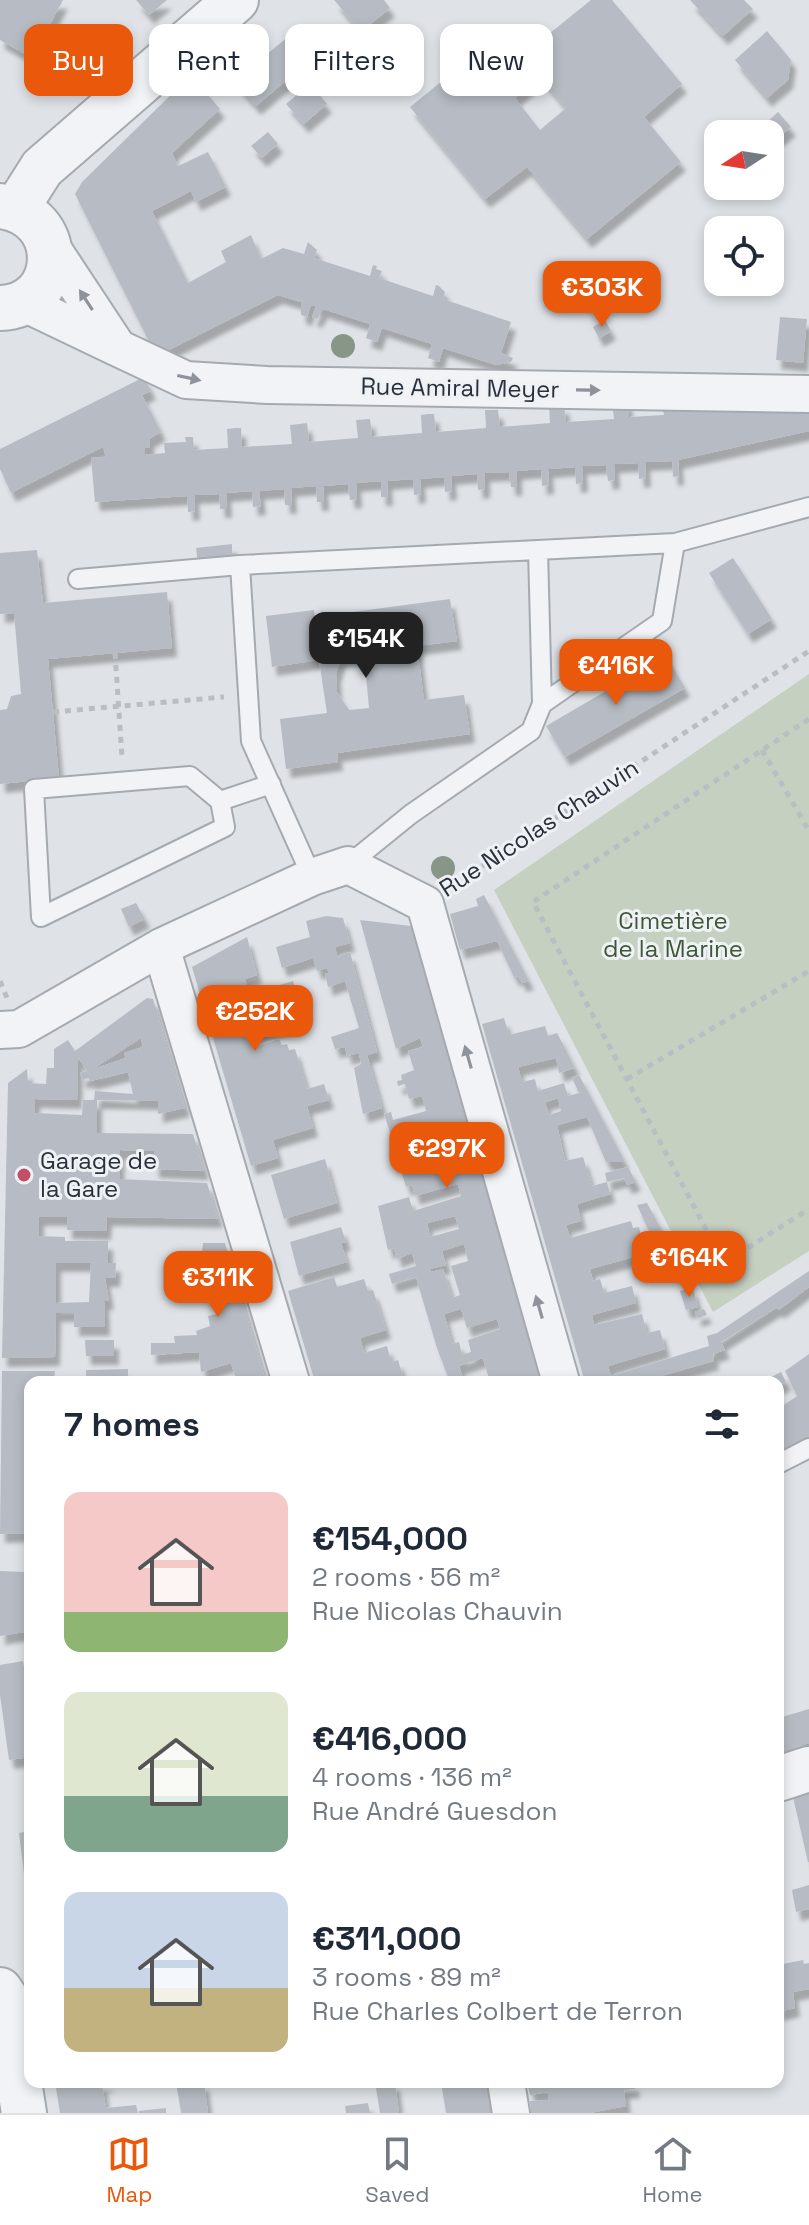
<!DOCTYPE html>
<html lang="en">
<head>
<meta charset="utf-8">
<style>
  :root { --surface:#fff; --page:#f6f6f7; --text:#1f2937; --muted:#747a83; --line:#e0e1e3; --accent:#ea580c }
  body { margin:0; font-family:"Space Grotesk",sans-serif; background:var(--page); color:var(--text); height:100vh; display:flex; flex-direction:column; font-size:30px; white-space:nowrap }
  * { box-sizing:border-box; margin:0 }
  p { font-size:26px; color:var(--muted) }
  .icon { flex:none; width:44px; height:44px; fill:none; stroke:currentColor; stroke-width:2; stroke-linecap:round; stroke-linejoin:round }
  .map { position:relative; flex:1; overflow:hidden }
  .details { position:absolute; left:24px; top:1376px; width:760px; height:712px; display:flex; flex-direction:column; background:var(--surface); border-radius:16px; box-shadow:0 4px 12px #0003 }
  .details>* { flex:none }
  .guide { position:absolute; left:24px; top:24px; width:762px; height:72px; display:flex; gap:16px }
  .needle { width:52px; rotate:258deg }
  .controls { position:absolute; left:704px; top:120px; display:grid; gap:16px }
  .controls a { display:grid; place-items:center; width:80px; height:80px; border-radius:16px; background:var(--surface); box-shadow:0 4px 12px #0003; font-size:40px }
  .price { position:absolute; translate:-50% -68px; padding:0 18px; border-radius:16px; background:var(--accent); color:#fff; font-size:26px; line-height:52px; filter:drop-shadow(0 2px 4px #0008) }
  .price::after { content:''; position:absolute; left:50%; top:48px; width:24px; height:18px; margin-left:-12px; background:inherit; clip-path:polygon(0 0,100% 0,50% 100%) }
  .price.on { background:#222; color:#fff }
  ul { padding:0; list-style:none }
  li { display:flex; align-items:center; gap:24px; height:200px; padding:0 40px }
  li span { display:grid; place-items:center; flex:none; width:224px; height:160px; border-radius:16px; color:#555 }
  li>.icon { margin-inline-start:auto }
  span .icon { width:96px; height:96px; fill:#fffc; stroke-width:1 }
  li b { font-size:34px }
  h2 { display:flex; justify-content:space-between; align-items:center; height:96px; padding:0 40px; font-size:34px }
  .pill { padding:0 28px; border-radius:16px; background:var(--surface); box-shadow:0 4px 12px #0003; font-size:28px; line-height:72px }
  .pill.on { background:var(--accent); color:#fff }
  .tab-bar { display:flex; justify-content:space-around; align-items:center; height:112px; border-top:2px solid var(--line); background:var(--surface); font-size:22px; color:var(--muted) }
  .tab-bar a { display:grid; justify-items:center; gap:4px }
  .tab-bar .on { color:var(--accent) }
  .map>svg:first-child { display:block }
</style>
</head>
<body>
<div class="map">
<svg width="809" height="2113" viewBox="0 0 809 2113">
  <defs>
    <filter id="shadow"><feDropShadow dx="5" dy="9" stdDeviation="2" flood-color="#0004"/></filter>
  </defs>
  <rect width="100%" height="100%" fill="#dfe3e7"/>
  <!-- green -->
  <path fill="#c6d0c1" d="M 809,674 L 809,1251 L 713,1312 L 494,890 Z"/>
  <!-- building -->
  <path fill="#b7bcc4" fill-rule="evenodd" filter="url(#shadow)" d="M 0,0 L 63,0 L 32,58 L 0,40 Z
    M 136,0 L 167,0 L 149,15 Z
    M 334,0 L 384,0 L 390,8 L 361,32 Z
    M 591,0 L 612,0 L 682,84 L 644,117 L 681,162 L 587,239 L 527,167 L 485,199 L 410,107 L 505,30 L 524,54 ZM 540,77 L 566,108 L 540,130 L 515,98 Z
    M 690,0 L 744,0 L 753,9 L 723,36 Z
    M 767,31 L 791,60 L 788,80 L 767,98 L 735,60 Z
    M 294,32 L 314,57 L 256,106 L 234,81 Z
    M 375,44 L 384,56 L 355,81 L 346,69 Z
    M 191,75 L 220,109 L 172,153 L 178,166 L 208,152 L 226,187 L 196,202 L 191,191 L 152,211 L 188,283 L 226,262 L 221,251 L 251,235 L 261,259 L 283,248 L 304,254 L 308,242 L 317,250 L 314,258 L 370,276 L 373,265 L 377,266 L 376,269 L 382,271 L 379,278 L 433,296 L 436,285 L 439,286 L 445,292 L 443,299 L 511,322 L 501,353 L 513,358 L 511,362 L 496,365 L 443,348 L 439,362 L 428,358 L 432,344 L 382,328 L 377,342 L 366,338 L 370,324 L 323,309 L 317,319 L 312,317 L 316,306 L 311,305 L 307,317 L 301,315 L 301,302 L 278,295 L 169,350 L 173,356 L 160,363 L 75,194 L 82,182 Z
    M 310,84 L 327,104 L 304,124 L 286,104 Z
    M 778,112 L 791,127 L 778,138 L 766,123 Z
    M 268,132 L 278,144 L 262,158 L 251,146 Z
    M 780,317 L 807,319 L 803,363 L 776,360 Z
    M 605,320 L 611,331 L 599,338 L 593,327 Z
    M 144,377 L 151,391 L 142,395 L 161,432 L 149,439 L 150,448 L 145,448 L 145,455 L 165,453 L 164,443 L 186,442 L 185,437 L 193,437 L 194,450 L 228,448 L 227,429 L 235,428 L 241,428 L 242,447 L 292,444 L 290,425 L 299,424 L 307,423 L 309,442 L 358,438 L 356,420 L 370,419 L 372,437 L 422,433 L 421,415 L 428,414 L 434,414 L 436,432 L 486,428 L 485,410 L 498,410 L 500,427 L 550,423 L 549,406 L 564,405 L 566,422 L 614,419 L 612,401 L 627,400 L 629,417 L 664,415 L 662,402 L 809,403 L 809,431 L 678,460 L 679,476 L 673,477 L 672,461 L 645,462 L 646,478 L 639,479 L 638,463 L 614,464 L 615,480 L 608,481 L 606,465 L 582,466 L 583,483 L 576,484 L 575,467 L 548,469 L 549,485 L 542,486 L 541,469 L 517,471 L 517,487 L 511,487 L 509,472 L 485,473 L 485,489 L 478,490 L 477,474 L 451,476 L 452,491 L 445,492 L 444,477 L 420,479 L 421,494 L 414,495 L 413,479 L 387,481 L 388,497 L 381,497 L 381,481 L 368,482 L 356,483 L 357,499 L 350,500 L 348,484 L 323,486 L 324,502 L 317,502 L 316,486 L 291,488 L 292,505 L 285,505 L 284,489 L 259,491 L 261,506 L 253,507 L 252,491 L 226,493 L 227,509 L 220,509 L 219,494 L 194,495 L 195,511 L 188,512 L 187,496 L 95,502 L 91,458 L 106,457 L 103,447 L 11,493 L 0,469 L 0,449 Z
    M 232,544 L 232,559 L 198,563 L 196,548 Z
    M 37,550 L 43,603 L 167,592 L 172,648 L 48,659 L 59,778 L 0,784 L 0,710 L 7,709 L 11,696 L 21,694 L 14,613 L 0,614 L 0,553 Z
    M 733,558 L 772,619 L 748,634 L 709,573 Z
    M 450,599 L 457,641 L 417,646 L 424,700 L 464,695 L 470,734 L 337,753 L 338,762 L 286,769 L 280,719 L 327,713 L 319,660 L 272,667 L 266,616 L 314,610 L 315,617 ZM 364,654 L 369,708 L 349,710 L 337,692 L 336,674 L 341,658 Z
    M 666,656 L 685,688 L 565,757 L 546,726 Z
    M 484,895 L 529,981 L 522,983 L 518,976 L 514,977 L 497,941 L 460,950 L 450,914 L 478,906 L 476,899 Z
    M 136,903 L 145,919 L 129,927 L 121,909 Z
    M 326,916 L 343,918 L 350,943 L 335,947 L 337,956 L 350,952 L 377,1052 L 367,1055 L 382,1108 L 363,1114 L 354,1068 L 361,1064 L 359,1053 L 347,1056 L 345,1047 L 335,1049 L 331,1037 L 359,1028 L 345,981 L 328,987 L 325,974 L 329,973 L 327,968 L 317,971 L 313,958 L 282,968 L 276,947 L 310,937 L 306,921 Z
    M 360,920 L 411,926 L 545,1382 L 490,1382 L 483,1358 L 459,1366 L 464,1382 L 454,1382 L 452,1375 L 448,1377 L 437,1348 L 416,1277 L 392,1284 L 389,1274 L 416,1266 L 412,1253 L 397,1259 L 394,1248 L 388,1250 L 378,1206 L 409,1197 L 413,1211 L 461,1196 L 458,1184 L 415,1196 L 412,1185 L 406,1187 L 402,1174 L 437,1164 L 431,1142 L 425,1124 L 390,1132 L 384,1114 L 391,1112 L 393,1120 L 426,1111 L 422,1096 L 409,1099 L 405,1084 L 398,1086 L 397,1081 L 402,1080 L 401,1075 L 414,1070 L 408,1051 L 423,1047 L 420,1038 L 396,1049 ZM 455,1216 L 459,1229 L 430,1237 L 427,1223 ZM 464,1244 L 468,1261 L 451,1266 L 460,1295 L 452,1298 L 443,1269 L 431,1272 L 430,1269 L 446,1265 L 442,1251 ZM 461,1309 L 467,1328 L 497,1319 L 500,1329 L 468,1340 L 471,1352 L 462,1355 L 459,1342 L 452,1344 L 444,1314 Z
    M 247,937 L 257,975 L 245,979 L 249,994 L 293,981 L 298,996 L 243,1012 L 246,1023 L 296,1005 L 301,1022 L 251,1036 L 254,1047 L 279,1039 L 282,1045 L 287,1044 L 289,1050 L 295,1049 L 307,1089 L 324,1084 L 329,1100 L 307,1106 L 313,1128 L 273,1140 L 278,1158 L 251,1166 L 192,967 Z
    M 147,998 L 153,999 L 185,1108 L 158,1114 L 158,1101 L 97,1100 L 97,1133 L 193,1134 L 204,1171 L 154,1169 L 154,1151 L 120,1150 L 119,1179 L 207,1183 L 218,1219 L 107,1217 L 106,1231 L 67,1230 L 67,1217 L 39,1217 L 39,1236 L 65,1237 L 65,1241 L 108,1241 L 108,1263 L 116,1263 L 115,1278 L 105,1278 L 109,1301 L 104,1301 L 105,1327 L 74,1327 L 74,1313 L 56,1313 L 55,1357 L 2,1358 L 8,1083 L 27,1069 L 28,1083 L 46,1084 L 47,1068 L 54,1068 L 54,1049 L 68,1040 L 75,1051 ZM 141,1038 L 143,1047 L 124,1053 L 126,1058 L 93,1069 ZM 78,1057 L 87,1071 L 80,1073 L 82,1080 L 89,1078 L 90,1081 L 128,1072 L 133,1094 L 95,1091 L 94,1100 L 83,1100 L 82,1115 L 35,1113 L 35,1099 L 77,1100 ZM 56,1263 L 91,1263 L 89,1302 L 56,1303 Z
    M 504,1018 L 509,1035 L 545,1026 L 548,1036 L 557,1033 L 575,1068 L 559,1073 L 556,1058 L 518,1067 L 522,1082 L 535,1079 L 538,1091 L 564,1083 L 568,1096 L 579,1093 L 572,1078 L 579,1075 L 625,1162 L 606,1162 L 587,1117 L 557,1125 L 565,1161 L 583,1157 L 592,1186 L 607,1182 L 610,1194 L 577,1204 L 581,1221 L 566,1225 L 570,1238 L 631,1221 L 633,1228 L 639,1227 L 641,1236 L 650,1233 L 637,1205 L 647,1203 L 667,1240 L 632,1250 L 634,1257 L 590,1269 L 593,1281 L 600,1279 L 604,1293 L 632,1286 L 636,1303 L 592,1315 L 594,1325 L 642,1314 L 647,1333 L 660,1330 L 665,1349 L 608,1366 L 611,1376 L 709,1346 L 707,1336 L 717,1333 L 809,1271 L 809,1287 L 779,1310 L 777,1307 L 721,1342 L 725,1350 L 713,1354 L 714,1361 L 640,1382 L 585,1382 L 482,1024 ZM 558,1098 L 561,1111 L 549,1115 L 545,1102 Z
    M 325,1159 L 337,1203 L 284,1219 L 271,1175 Z
    M 628,1167 L 636,1182 L 627,1185 L 624,1178 L 607,1182 L 605,1173 Z
    M 341,1227 L 346,1242 L 341,1243 L 347,1262 L 299,1276 L 290,1242 Z
    M 203,1243 L 225,1243 L 266,1382 L 237,1382 L 231,1363 L 201,1372 L 199,1352 L 151,1355 L 151,1343 L 175,1343 L 174,1336 L 197,1335 L 196,1331 L 210,1326 L 208,1316 L 217,1314 L 208,1283 L 182,1291 L 178,1263 L 201,1262 Z
    M 677,1258 L 681,1267 L 669,1270 L 667,1261 Z
    M 334,1277 L 337,1287 L 364,1279 L 368,1291 L 373,1290 L 386,1330 L 360,1338 L 364,1353 L 387,1346 L 391,1362 L 398,1360 L 403,1376 L 382,1382 L 315,1382 L 288,1291 Z
    M 693,1288 L 698,1307 L 686,1310 L 680,1291 Z
    M 704,1309 L 707,1315 L 697,1318 L 695,1312 Z
    M 85,1340 L 114,1340 L 114,1356 L 86,1356 Z
    M 809,1354 L 809,1436 L 778,1454 L 778,1392 L 784,1405 L 797,1396 L 785,1371 Z
    M 128,1369 L 128,1382 L 86,1382 L 86,1370 Z
    M 2,1371 L 55,1371 L 54,1382 L 30,1382 L 30,1533 L 0,1534 Z
    M 781,1372 L 786,1382 L 778,1386 L 771,1377 Z
    M 0,1571 L 26,1572 L 30,1631 L 0,1636 Z
    M 23,1661 L 25,1673 L 30,1673 L 30,1690 L 27,1691 L 30,1757 L 9,1760 L 0,1695 L 0,1665 Z
    M 779,1707 L 782,1717 L 809,1709 L 809,1743 L 778,1753 Z
    M 809,1792 L 809,1862 L 808,1862 L 793,1797 Z
    M 30,1831 L 30,1906 L 28,1907 L 19,1833 Z
    M 809,1885 L 809,1909 L 796,1912 L 792,1890 Z
    M 803,1960 L 804,1964 L 809,1963 L 809,1989 L 793,1992 L 795,2008 L 778,2012 L 778,1965 Z
    M 55,2082 L 111,2082 L 102,2085 L 106,2108 L 136,2105 L 138,2113 L 60,2113 Z
    M 184,2082 L 204,2082 L 208,2113 L 181,2113 L 177,2088 L 184,2086 Z
    M 375,2082 L 395,2082 L 399,2113 L 380,2113 Z
    M 441,2082 L 488,2082 L 493,2113 L 446,2113 Z
    M 527,2082 L 634,2082 L 635,2089 L 624,2090 L 626,2106 L 590,2113 L 531,2113 L 530,2101 L 549,2100 L 548,2092 L 530,2095 Z
    M 368,2103 L 370,2113 L 346,2113 L 345,2106 Z
    M 166,2108 L 166,2113 L 139,2113 L 139,2111 Z"/>
  <g fill="none" stroke-linecap="round" stroke-linejoin="round">
    <!-- service casing -->
    <g stroke="#a5aab1" stroke-width="22">
      <path id="service" d="M 78,579 L 240,565
        M 542,704 L 662,621 L 675,543
        M 190,776 L 220,801 L 225,827 L 41,917 L 34,789 Z
        M 220,801 L 271,784
        M 348,865 L 411,814 L 531,731 L 542,704 L 538,550
        M 312,877 L 251,741 L 240,565 L 675,543 L 809,507
        M 778,1464 L 809,1448"/>
    </g>
    <!-- minor casing -->
    <g stroke="#a5aab1" stroke-width="40">
      <path id="minor" d="M 24,303 L 118,348 L 50,245
        M 118,348 L 186,380 L 267,385 L 809,394
        M 161,947 L 291,1382
        M 0,1030 L 19,1029 L 161,947 L 312,877 L 348,865 L 425,904 L 561,1382
        M 506,2082 L 511,2113"/>
    </g>
    <!-- tertiary casing -->
    <g stroke="#a5aab1" stroke-width="48">
      <path id="tertiary" d="M 0,206 C 68,214 65,306 0,308
        M 16,209 L 42,168 L 236,0
        M 778,1779 L 809,1769
        M 0,1990 L 6,1999 L 24,2113"/>
    </g>
    <!-- path -->
    <path stroke="#babdc2" stroke-width="5" stroke-dasharray="6 6" stroke-linecap="butt" d="M 115,653 L 122,757
      M 53,712 L 224,697
      M 809,719 L 533,902 L 724,1263 L 809,1209
      M 762,750 L 809,831
      M 452,886 L 809,651
      M 0,981 L 7,998
      M 627,1079 L 809,971"/>
    <!-- service -->
    <use href="#service" stroke="#f2f3f6" stroke-width="18"/>
    <!-- minor -->
    <use href="#minor" stroke="#f2f3f6" stroke-width="36"/>
    <!-- tertiary -->
    <use href="#tertiary" stroke="#f2f3f6" stroke-width="44"/>
  </g>
  <!-- trees -->
  <g fill="#879687">
    <circle cx="343" cy="346" r="12"/>
    <circle cx="443" cy="868" r="12"/>
  </g>
  <!-- one-way arrows -->
  <defs><path id="oneway-solid" d="M-6-.8H1V-3.2L6.5 0L1 3.2V.8H-6Z" transform="scale(2)"/></defs>
  <g fill="#8e929a">
    <use href="#oneway-solid" transform="translate(86 300) rotate(-123)"/>
    <use href="#oneway-solid" transform="translate(189 378) rotate(12)"/>
    <use href="#oneway-solid" transform="translate(588 390) rotate(1)"/>
    <use href="#oneway-solid" transform="translate(468 1057) rotate(-106)"/>
    <use href="#oneway-solid" transform="translate(539 1307) rotate(-106)"/>
  </g>
  <!-- markers -->
  <circle fill="#c24f64" stroke="#eff2f5" stroke-width="3" cx="24" cy="1175" r="8"/>
  <g text-anchor="middle" stroke-width="6" stroke-linejoin="round" paint-order="stroke">
    <!-- street labels -->
    <g font-size="24" fill="#2a313d" stroke="#eff2f5">
      <text transform="translate(460 388) rotate(1)" y="8">Rue Amiral Meyer</text>
      <text transform="translate(539 828) rotate(-33)" y="8">Rue Nicolas Chauvin</text>
    </g>
    <!-- park labels -->
    <g font-size="24" fill="#3f5738" stroke="#eff2f5">
      <text x="673" y="929">Cimetière<tspan x="673" dy="28">de la Marine</tspan></text>
    </g>
    <!-- poi labels -->
    <g font-size="24" fill="#2a313d" stroke="#eff2f5" text-anchor="start">
      <text x="40" y="1169">Garage de<tspan x="40" dy="28">la Gare</tspan></text>
    </g>
  </g>
</svg>
<div class="controls">
<a><svg class="needle" viewBox="-14 -14 28 28"><path d="M0-13l5 13h-10z" fill="#e53935"/><path d="M0 13l5-13h-10z" fill="#747a83"/></svg></a>
<a><svg class="icon" aria-label="locate" viewBox="0 0 24 24"><circle cx="12" cy="12" r="6"/><path d="M12 2v4M12 18v4M2 12h4M18 12h4"/></svg></a>
</div>
<b class="price" style="left:602px;top:329px">€303K</b>
<b class="price on" style="left:366px;top:680px">€154K</b>
<b class="price" style="left:616px;top:707px">€416K</b>
<b class="price" style="left:255px;top:1053px">€252K</b>
<b class="price" style="left:447px;top:1190px">€297K</b>
<b class="price" style="left:689px;top:1299px">€164K</b>
<b class="price" style="left:218px;top:1319px">€311K</b>
<div class="guide">
<a class="pill on">Buy</a>
<a class="pill">Rent</a>
<a class="pill">Filters</a>
<a class="pill">New</a>
</div>
<section class="details">
<h2>7 homes<svg class="icon" aria-label="filters" viewBox="0 0 24 24"><path d="M4 7h16M4 17h16"/><circle cx="9" cy="7" r="2"/><circle cx="15" cy="17" r="2"/></svg></h2>
<ul>
<li><span style="background:linear-gradient(#f6c9c9 75%,#8fb573 0)"><svg class="icon" aria-label="home" viewBox="0 0 24 24"><path d="M3 11l9-7 9 7M6 9v11h12V9"/></svg></span><div><b>€154,000</b><p>2 rooms · 56 m²</p><p>Rue Nicolas Chauvin</p></div></li>
<li><span style="background:linear-gradient(#dfe7d0 65%,#7fa58c 0)"><svg class="icon" aria-label="home" viewBox="0 0 24 24"><path d="M3 11l9-7 9 7M6 9v11h12V9"/></svg></span><div><b>€416,000</b><p>4 rooms · 136 m²</p><p>Rue André Guesdon</p></div></li>
<li><span style="background:linear-gradient(#c9d6e8 60%,#c2b280 0)"><svg class="icon" aria-label="home" viewBox="0 0 24 24"><path d="M3 11l9-7 9 7M6 9v11h12V9"/></svg></span><div><b>€311,000</b><p>3 rooms · 89 m²</p><p>Rue Charles Colbert de Terron</p></div></li>
</ul>
</section>
</div>
<nav class="tab-bar">
<a class="on"><svg class="icon" aria-label="map" viewBox="0 0 24 24"><path d="M3 6l6-2 6 2 6-2v14l-6 2-6-2-6 2zM9 4v14M15 6v14"/></svg>Map</a>
<a><svg class="icon" aria-label="saved" viewBox="0 0 24 24"><path d="M7 4h10v16l-5-4-5 4z"/></svg>Saved</a>
<a><svg class="icon" aria-label="home" viewBox="0 0 24 24"><path d="M3 11l9-7 9 7M6 9v11h12V9"/></svg>Home</a>
</nav>
</body>
</html>
